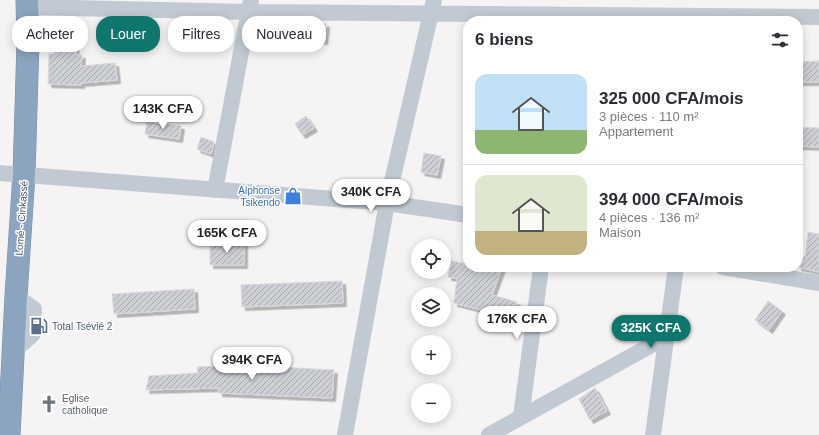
<!DOCTYPE html>
<html lang="fr">
<head>
<meta charset="utf-8">
<style>
  :root { --surface:#fff; --page:#f2f2f3; --text:#2b2b33; --muted:#7c7c81; --line:#e1e1e2; --accent:#0f766e }
  body { margin:0; font-family:Helvetica,sans-serif; background:var(--page); color:var(--text); height:100vh; display:flex; flex-direction:column; font-size:15px; white-space:nowrap }
  * { box-sizing:border-box; margin:0 }
  p { font-size:13px; color:var(--muted) }
  .icon { flex:none; width:22px; height:22px; fill:none; stroke:currentColor; stroke-width:2; stroke-linecap:round; stroke-linejoin:round }
  .map { position:relative; flex:1; overflow:hidden }
  .drawer { position:absolute; left:463px; top:16px; width:340px; height:256px; display:flex; flex-direction:column; background:var(--surface); border-radius:16px; box-shadow:0 2px 10px #0003 }
  .drawer>* { flex:none }
  .top-card { position:absolute; left:12px; top:16px; width:380px; height:36px; display:flex; gap:8px }
  .tools { position:absolute; left:411px; top:239px; display:grid; gap:8px }
  .tools a { display:grid; place-items:center; width:40px; height:40px; border-radius:50%; background:var(--surface); box-shadow:0 2px 10px #0003; font-size:20px }
  .price { position:absolute; translate:-50% -34px; padding:0 9px; border-radius:14px; background:#fff; color:#222; font-size:13px; line-height:26px; filter:drop-shadow(0 1px 2px #0008) }
  .price::after { content:''; position:absolute; left:50%; top:24px; width:12px; height:9px; margin-left:-6px; background:inherit; clip-path:polygon(0 0,100% 0,50% 100%) }
  .price.on { background:var(--accent); color:#fff }
  ul { padding:0; list-style:none }
  li { display:flex; align-items:center; gap:12px; height:100px; padding:0 12px }
  li+li { border-top:1px solid var(--line) }
  li span { display:grid; place-items:center; flex:none; width:112px; height:80px; border-radius:12px; color:#555 }
  li>.icon { margin-inline-start:auto }
  span .icon { width:48px; height:48px; fill:#fffc; stroke-width:1 }
  li b { font-size:17px }
  h2 { display:flex; justify-content:space-between; align-items:center; height:48px; padding:0 12px; font-size:17px }
  .chip { padding:0 14px; border-radius:16px; background:var(--surface); box-shadow:0 2px 10px #0003; font-size:14px; line-height:36px }
  .chip.on { background:var(--accent); color:#fff }
  .map>svg:first-child { display:block }
</style>
</head>
<body>
<div class="map">
<svg width="819" height="435" viewBox="0 0 819 435">
  <defs>
    <pattern id="building-hatch" width="6" height="6" patternUnits="userSpaceOnUse"><rect width="6" height="6" fill="#cdcfd5"/><path d="M-1 1l2-2M0 6l6-6M5 7l2-2" fill="none" stroke="#a8abb0"/></pattern>
    <filter id="shadow"><feDropShadow dx="3.5" dy="3.5" stdDeviation="0" flood-color="#0004"/></filter>
  </defs>
  <rect width="100%" height="100%" fill="#f5f3f3"/>
  <!-- building -->
  <path fill="url(#building-hatch)" stroke="#d7d9de" filter="url(#shadow)" d="M 74,21 L 76,55 L 82,55 L 81,66 L 115,63 L 117,80 L 81,83 L 81,85 L 48,84 L 49,54 L 55,54 L 54,22 Z
    M 298,22 L 326,24 L 324,41 L 297,39 Z
    M 819,61 L 819,82 L 798,82 L 798,62 Z
    M 306,116 L 314,128 L 302,135 L 295,124 Z
    M 147,122 L 181,126 L 179,139 L 145,134 Z
    M 798,127 L 819,128 L 819,147 L 798,146 Z
    M 201,137 L 214,142 L 211,154 L 197,149 Z
    M 424,153 L 441,156 L 437,175 L 421,172 Z
    M 808,232 L 819,234 L 819,272 L 798,267 L 799,255 L 805,257 Z
    M 210,243 L 244,243 L 244,265 L 210,265 Z
    M 451,261 L 468,264 L 468,267 L 502,267 L 492,295 L 517,302 L 513,318 L 454,303 L 457,278 L 448,277 Z
    M 342,281 L 343,303 L 242,307 L 241,285 Z
    M 194,289 L 195,309 L 114,314 L 112,294 Z
    M 768,301 L 782,311 L 769,330 L 755,320 Z
    M 221,364 L 334,370 L 332,398 L 219,393 L 219,388 L 146,390 L 149,376 L 198,373 L 197,367 L 220,366 Z
    M 595,388 L 607,411 L 590,420 L 579,399 Z"/>
  <g fill="none" stroke-linecap="round" stroke-linejoin="round">
    <!-- highway casing -->
    <g stroke="#7690ad" stroke-width="23">
      <path id="highway" d="M 9,435 L 16,296 L 24,174 L 28,42 L 27,0"/>
    </g>
    <!-- minor -->
    <path stroke="#c1cad2" stroke-width="16" d="M 27,7 L 250,12 L 819,17
      M 0,173 L 387,203 L 468,215
      M 215,190 L 251,0
      M 723,267 L 819,283
      M 13,352 L 33,334 L 34,309 L 16,296
      M 521,417 L 541,267
      M 345,435 L 387,203 L 434,0
      M 489,435 L 666,337
      M 653,435 L 676,267"/>
    <!-- highway -->
    <use href="#highway" stroke="#8ba5c1" stroke-width="22"/>
  </g>
  <!-- icons -->
  <defs>
    <g id="shop-bare" transform="scale(1.38)"><path d="M-5-2.5h2.3a2.7 3.5 0 0 1 5.4 0H5L5.5 6h-11ZM-1.5-2.5h3a1.5 2.3 0 0 0-3 0Z" fill="#3f7fe0" stroke="#fff" stroke-width="2.5" paint-order="stroke"/></g>
    <g id="fuel-bare" transform="scale(1.38)"><path d="M-5.5-6h7V0h2V4h1.3V-2.5L3-4.5l.8-.8L6-3V5H2.5V1h-1V6h-7ZM-4.2-4.7v3.2H.2V-4.7Z" fill="#5c6f8a" stroke="#fff" stroke-width="2.5" paint-order="stroke"/></g>
    <g id="church-bare" transform="scale(1.38)"><path d="M-1.2-6h2.4v3.5h3.3v2.4h-3.3V6h-2.4V-.1h-3.3v-2.4h3.3Z" fill="#6b7280" stroke="#fff" stroke-width="2.5" paint-order="stroke"/></g>
  </defs>
  <g fill-rule="evenodd">
    <use href="#shop-bare" x="293" y="196"/>
    <use href="#fuel-bare" x="39" y="326"/>
    <use href="#church-bare" x="49" y="404"/>
  </g>
  <g text-anchor="middle" stroke-width="3" stroke-linejoin="round" paint-order="stroke">
    <!-- shop labels -->
    <g font-size="10" fill="#366cbe" stroke="#fff" text-anchor="end">
      <text x="280" y="194">Alphonse<tspan x="280" dy="12">Tsikendo</tspan></text>
    </g>
    <!-- street labels -->
    <g font-size="10" fill="#4a5661" stroke="#fff">
      <text transform="translate(21 218) rotate(-86)" y="4">Lomé - Cinkassé</text>
    </g>
    <!-- service labels -->
    <g font-size="10" fill="#4e5e75" stroke="#fff" text-anchor="start">
      <text x="52" y="330">Total Tsévié 2</text>
    </g>
    <!-- worship labels -->
    <g font-size="10" fill="#5b616d" stroke="#fff" text-anchor="start">
      <text x="62" y="402">Eglise<tspan x="62" dy="12">catholique</tspan></text>
    </g>
  </g>
</svg>
<div class="tools">
<a><svg class="icon" aria-label="locate" viewBox="0 0 24 24"><circle cx="12" cy="12" r="6"/><path d="M12 2v4M12 18v4M2 12h4M18 12h4"/></svg></a>
<a><svg class="icon" aria-label="layers" viewBox="0 0 24 24"><path d="M12 4l9 5-9 5-9-5zM3 14l9 5 9-5"/></svg></a>
<a>+</a>
<a>−</a>
</div>
<b class="price" style="left:163px;top:130px">143K CFA</b>
<b class="price" style="left:371px;top:213px">340K CFA</b>
<b class="price" style="left:227px;top:254px">165K CFA</b>
<b class="price" style="left:517px;top:340px">176K CFA</b>
<b class="price on" style="left:651px;top:349px">325K CFA</b>
<b class="price" style="left:252px;top:381px">394K CFA</b>
<div class="top-card">
<a class="chip">Acheter</a>
<a class="chip on">Louer</a>
<a class="chip">Filtres</a>
<a class="chip">Nouveau</a>
</div>
<section class="drawer">
<h2>6 biens<svg class="icon" aria-label="filters" viewBox="0 0 24 24"><path d="M4 7h16M4 17h16"/><circle cx="9" cy="7" r="2"/><circle cx="15" cy="17" r="2"/></svg></h2>
<ul>
<li><span style="background:linear-gradient(#bfe0f5 70%,#8fb573 0)"><svg class="icon" aria-label="home" viewBox="0 0 24 24"><path d="M3 11l9-7 9 7M6 9v11h12V9"/></svg></span><div><b>325 000 CFA/mois</b><p>3 pièces · 110 m²</p><p>Appartement</p></div></li>
<li><span style="background:linear-gradient(#dfe7d0 70%,#c2b280 0)"><svg class="icon" aria-label="home" viewBox="0 0 24 24"><path d="M3 11l9-7 9 7M6 9v11h12V9"/></svg></span><div><b>394 000 CFA/mois</b><p>4 pièces · 136 m²</p><p>Maison</p></div></li>
</ul>
</section>
</div>
</body>
</html>
